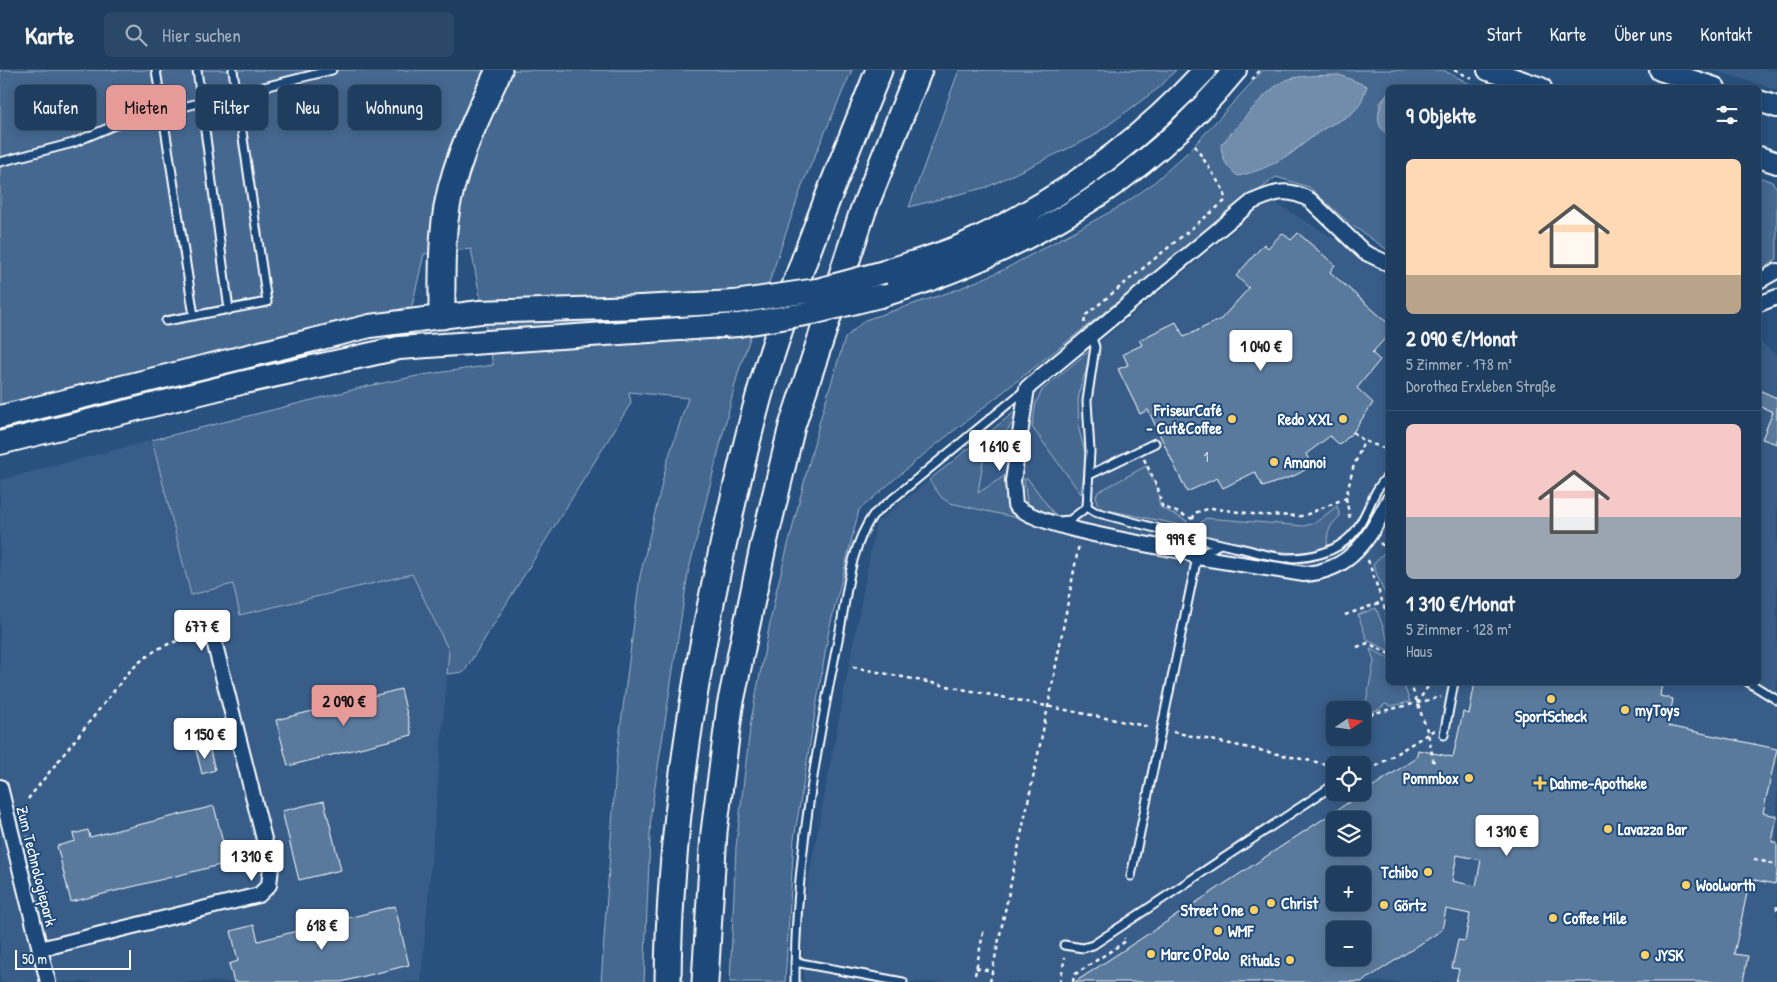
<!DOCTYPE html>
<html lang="de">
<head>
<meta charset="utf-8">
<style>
  :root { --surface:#1e3d5f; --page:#2b4868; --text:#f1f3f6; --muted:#a1aebd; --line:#3c5674; --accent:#e69b98 }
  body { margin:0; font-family:"Patrick Hand",sans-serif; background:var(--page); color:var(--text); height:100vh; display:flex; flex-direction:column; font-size:19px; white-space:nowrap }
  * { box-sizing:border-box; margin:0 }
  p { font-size:16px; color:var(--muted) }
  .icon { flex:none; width:28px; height:28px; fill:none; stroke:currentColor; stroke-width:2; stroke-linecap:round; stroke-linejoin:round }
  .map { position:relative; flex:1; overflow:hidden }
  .side { position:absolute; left:1386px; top:15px; width:375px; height:600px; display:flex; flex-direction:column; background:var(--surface); border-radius:8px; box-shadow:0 2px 12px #0003,0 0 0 1px var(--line) }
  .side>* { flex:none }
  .guide { position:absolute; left:15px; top:15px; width:475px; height:45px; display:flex; gap:10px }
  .needle { width:32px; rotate:77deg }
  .tools { position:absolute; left:1326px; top:631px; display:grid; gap:10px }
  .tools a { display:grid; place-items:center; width:45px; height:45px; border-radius:8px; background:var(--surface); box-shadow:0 2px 12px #0003,0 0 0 1px var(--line); font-size:25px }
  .scale { position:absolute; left:15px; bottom:12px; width:116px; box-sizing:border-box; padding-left:5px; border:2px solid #fff; border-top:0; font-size:14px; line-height:18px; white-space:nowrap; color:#fff; -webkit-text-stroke:4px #1f4a7a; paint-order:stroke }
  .price { position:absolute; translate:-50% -42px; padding:0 11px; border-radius:5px; background:#fff; color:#222; font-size:16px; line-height:32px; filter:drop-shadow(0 1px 2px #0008) }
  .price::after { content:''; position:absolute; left:50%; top:30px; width:15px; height:11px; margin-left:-8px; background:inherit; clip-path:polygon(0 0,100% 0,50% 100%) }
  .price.current { background:var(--accent); color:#111 }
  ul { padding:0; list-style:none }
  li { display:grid; align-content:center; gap:10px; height:265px; padding:0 20px }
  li+li { border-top:1px solid var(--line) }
  li span { display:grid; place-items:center; height:155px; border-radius:8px; color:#555 }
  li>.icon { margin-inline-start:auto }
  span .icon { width:90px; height:90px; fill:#fffc; stroke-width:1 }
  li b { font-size:21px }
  h2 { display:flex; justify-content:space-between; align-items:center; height:60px; padding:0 20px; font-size:21px }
  .tag { padding:0 18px; border-radius:8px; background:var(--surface); box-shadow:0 2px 12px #0003,0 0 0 1px var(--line); font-size:18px; line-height:45px }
  .tag.current { background:var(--accent); color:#111 }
  header { display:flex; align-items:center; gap:30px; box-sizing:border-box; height:70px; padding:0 25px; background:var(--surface); border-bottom:1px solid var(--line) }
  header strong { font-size:24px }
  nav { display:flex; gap:28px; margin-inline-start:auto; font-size:18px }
  .search { width:350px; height:45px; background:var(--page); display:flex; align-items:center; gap:12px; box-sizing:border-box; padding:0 18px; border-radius:8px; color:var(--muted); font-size:19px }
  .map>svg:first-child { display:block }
</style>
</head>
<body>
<header>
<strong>Karte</strong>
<div class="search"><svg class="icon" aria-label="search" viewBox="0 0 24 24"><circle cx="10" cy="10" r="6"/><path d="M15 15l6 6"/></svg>Hier suchen</div>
<nav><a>Start</a><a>Karte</a><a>Über uns</a><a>Kontakt</a></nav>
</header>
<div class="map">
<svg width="1777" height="912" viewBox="0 0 1777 912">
  <rect width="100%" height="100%" fill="#28517f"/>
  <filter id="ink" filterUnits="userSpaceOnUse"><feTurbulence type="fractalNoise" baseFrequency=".02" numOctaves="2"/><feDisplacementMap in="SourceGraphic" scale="10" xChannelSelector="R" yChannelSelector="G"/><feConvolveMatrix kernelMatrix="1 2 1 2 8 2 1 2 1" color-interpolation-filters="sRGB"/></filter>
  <g filter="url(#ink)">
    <!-- built -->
    <path fill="#375d88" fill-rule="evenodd" d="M 1713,0 L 1777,0 L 1777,20 Z
      M 1259,123 L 1389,201 L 1389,612 L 1759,612 L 1759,271 L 1777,285 L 1777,912 L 804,912 L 801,848 L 876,453 L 1042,320 L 1238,157 ZM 1335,640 L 1362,640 L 1362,668 L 1335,668 ZM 1335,695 L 1362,695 L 1362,722 L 1335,722 ZM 1335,750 L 1362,750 L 1362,778 L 1335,778 ZM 1335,805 L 1362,805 L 1362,832 L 1335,832 ZM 1335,860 L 1362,860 L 1362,888 L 1335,888 Z
      M 152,370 L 190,525 L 233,514 L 241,545 L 412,504 L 449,581 L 421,912 L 0,912 L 0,410 Z"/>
    <!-- green -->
    <path fill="#446890" stroke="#a2b4c8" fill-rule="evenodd" d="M 0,0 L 852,0 L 803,113 L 738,303 L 688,503 L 651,742 L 644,912 L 601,912 L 617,684 L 640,506 L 667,392 L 688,328 L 629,322 L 631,333 L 464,602 L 447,604 L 449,581 L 412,504 L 240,545 L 233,514 L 191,525 L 152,370 L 368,316 L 422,305 L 493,295 L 471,179 L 424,184 L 412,236 L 0,336 Z
      M 959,0 L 1176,0 L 1160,17 L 1092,67 L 987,117 L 909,137 Z
      M 1263,0 L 1443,0 L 1476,17 L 1389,18 L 1389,22 L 1379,34 L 1385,62 L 1389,65 L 1389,181 L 1350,154 L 1309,117 L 1276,107 L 918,389 L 859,440 L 829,560 L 794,769 L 785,912 L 730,912 L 736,777 L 751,650 L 776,522 L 820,350 L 845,268 L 865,250 L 956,220 L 1003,200 L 1121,136 L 1151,115 L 1189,81 ZM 1282,12 L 1367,16 C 1354,50 1350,42 1323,59 C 1311,67 1300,77 1288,86 L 1221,75 L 1256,36 Z
      M 1759,107 L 1772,112 L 1777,118 L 1777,189 L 1759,201 Z
      M 1090,280 L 1088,295 L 1080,318 L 1078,331 L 1079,360 L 1086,386 L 1081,424 L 1032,357 L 1036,333 L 1042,320 Z
      M 1018,339 C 1014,358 1000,368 985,379 L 978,423 L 1006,405 C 1010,427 997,432 1022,449 L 950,433 L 942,428 L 929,410 Z
      M 1146,396 L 1157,419 L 1160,437 L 1187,451 L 1186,456 L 1102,439 C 1097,434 1094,428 1098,422 Z
      M 1024,409 L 1028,409 L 1054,444 L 1040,442 L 1027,432 Z
      M 1337,436 L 1340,446 C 1330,455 1325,464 1328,478 C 1290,491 1241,473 1203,466 L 1199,463 L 1198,455 L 1206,448 L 1304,456 L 1315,453 Z
      M 1386,481 L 1389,484 L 1389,526 L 1386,527 L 1373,495 Z
      M 1376,538 L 1389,573 L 1389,581 L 1367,570 L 1358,545 Z
      M 1370,579 L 1389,588 L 1389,612 L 1403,613 L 1410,632 L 1391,636 L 1385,634 L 1378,640 L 1364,643 L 1374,591 Z"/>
    <!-- water -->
    <path fill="#718dab" stroke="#aabbcd" d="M 1340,5 L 1367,16 C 1364,23 1362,32 1358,37 C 1348,49 1334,52 1322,60 C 1291,82 1278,97 1238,106 C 1226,97 1222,89 1221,75 C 1235,59 1264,22 1282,12 C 1297,4 1323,6 1340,5 Z
      M 1389,22 L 1389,65 C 1371,55 1379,34 1389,22 Z"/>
    <!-- building -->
    <path fill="#5a7a9d" stroke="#fff" fill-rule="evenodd" d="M 1282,163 L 1291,170 L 1298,163 L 1335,195 L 1330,202 L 1389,254 L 1389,264 L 1372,283 L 1380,290 L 1357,318 L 1373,333 L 1353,362 L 1340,375 L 1330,366 L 1306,384 L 1312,396 L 1296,405 L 1263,417 L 1255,402 L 1223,418 L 1217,408 L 1187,422 L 1148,340 L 1140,344 L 1118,299 L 1128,295 L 1123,284 L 1142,275 L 1139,270 L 1176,252 L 1184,267 L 1221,249 L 1249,218 L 1236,206 L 1264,174 L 1268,178 Z
      M 1759,320 L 1777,328 L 1777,374 L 1762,369 L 1773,342 L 1759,336 Z
      M 1475,612 L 1662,612 L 1660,626 L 1673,629 L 1668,656 L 1777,679 L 1763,743 L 1777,746 L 1772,772 L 1777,773 L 1777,803 L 1775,814 L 1750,809 L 1734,884 L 1748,886 L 1743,912 L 1456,912 L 1459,899 L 1452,898 L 1458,870 L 1465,871 L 1470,844 L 1446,839 L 1442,860 L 1362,912 L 1075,912 L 1416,688 L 1418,680 L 1453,687 L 1463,642 L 1469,644 ZM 1335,750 L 1362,750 L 1362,778 L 1335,778 ZM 1457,785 L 1481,790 L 1476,816 L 1452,811 ZM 1335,805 L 1362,805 L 1362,832 L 1335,832 ZM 1335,860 L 1362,860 L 1362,888 L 1335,888 Z
      M 401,619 L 412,665 L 288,696 L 276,650 Z
      M 209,677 L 215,700 L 202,704 L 196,680 Z
      M 324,731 L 341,800 L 299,810 L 282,741 Z
      M 214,736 L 228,793 L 71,832 L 57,776 L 75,771 L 73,764 L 88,760 L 90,767 Z
      M 395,836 L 409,895 L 341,912 L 234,912 L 229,894 L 238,891 L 231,861 L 254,855 L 258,871 Z"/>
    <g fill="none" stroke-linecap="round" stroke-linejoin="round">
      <!-- lane casing -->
      <g stroke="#fff" stroke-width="11">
        <path id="lane" d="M 156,0 L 194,246
          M 197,0 L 229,240
          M 0,92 L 73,73 L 122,52 L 332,0
          M 166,251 L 267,232 L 233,0
          M 1089,405 L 1155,373
          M 1087,437 L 1095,442 C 1143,455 1191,468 1239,478 C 1254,481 1272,488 1288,488 C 1310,488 1334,483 1351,466 C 1368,449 1370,422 1389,405
          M 1058,451 L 1070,450 L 1087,437 L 1090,381 L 1087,331 L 1095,277 L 1091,265
          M 1748,612 L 1777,630
          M 1444,665 L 1454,612
          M 1131,806 L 1197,487 L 1220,474
          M 1064,875 L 1083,878 L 1093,875 L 1335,714
          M 795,892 L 903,912
          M 795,912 C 795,796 816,679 839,565 C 847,526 849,479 873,445 L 1025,320"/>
      </g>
      <!-- street casing -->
      <g stroke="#fff" stroke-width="18">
        <path id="street" d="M 1389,194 L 1364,182 L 1310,130 C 1288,117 1275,122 1252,132 L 1027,318 L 1013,411 L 1015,435 C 1040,459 1148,474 1187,482 L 1197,487 L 1304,504 C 1352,501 1369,468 1389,430
          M 1759,211 L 1777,201
          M 1759,234 L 1777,227
          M 0,717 L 48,912
          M 40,879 L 259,825 L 269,815 L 271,797 L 212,563"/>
      </g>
      <!-- secondary casing -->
      <g stroke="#fff" stroke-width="24">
        <path id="secondary" d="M 1488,0 L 1541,18
          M 1660,0 L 1715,18
          M 1759,31 L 1777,37
          M 1759,87 L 1777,93"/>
      </g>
      <!-- primary casing -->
      <g stroke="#fff" stroke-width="26">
        <path id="primary" d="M 884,202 C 910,193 938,186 963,175 C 1054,134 1137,74 1205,0
          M 880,226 C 1020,183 1142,115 1235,0
          M 0,347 L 370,256 L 480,242 L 640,237 L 735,232
          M 0,373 L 245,312 L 399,278 L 738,255"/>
      </g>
      <!-- highway casing -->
      <g stroke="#fff" stroke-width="29">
        <path id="highway" d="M 442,246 C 442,214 441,182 445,151 C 451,97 477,48 499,0
          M 668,912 C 669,764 692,616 724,471 C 737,415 749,357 766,302 C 798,199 839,99 879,0
          M 705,912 L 714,762 L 730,636 L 763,477 L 792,356 L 863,141 L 919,0"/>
      </g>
      <!-- path -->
      <path stroke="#fff" stroke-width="2.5" stroke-dasharray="4 4" stroke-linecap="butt" d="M 1454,0 L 1473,9
        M 1252,10 L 1260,0
        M 1084,253 L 1086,245 L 1225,131 L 1224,121 L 1193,73
        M 1353,362 L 1364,371 L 1389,380
        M 1144,389 L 1158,418 L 1162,436 L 1193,449
        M 1346,428 L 1350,449
        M 1192,457 L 1194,443 L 1211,438 L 1260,445 L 1303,446 L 1346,428 L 1353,398 L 1364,371
        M 1380,473 L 1389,481
        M 1383,475 L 1389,473
        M 1368,490 L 1389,551
        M 1345,545 L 1382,532
        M 1357,577 L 1368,573 L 1389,584
        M 853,597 L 1150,657
        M 1410,612 L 1428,663 L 1434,694
        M 1417,633 L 1441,627
        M 1362,646 L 1417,633 L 1431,612
        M 1173,662 L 1335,696
        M 1362,702 L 1367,702 L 1375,697 L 1434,660
        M 28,729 L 129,602 C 151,580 167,572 197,566
        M 26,768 L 37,765
        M 1754,789 L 1777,795
        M 1777,836 L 1777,841
        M 976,898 L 992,901
        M 975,905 L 984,858
        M 990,912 L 1048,637 L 1079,474
        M 1060,912 L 1065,887
        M 1073,912 L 1074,905 L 1126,871 L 1124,868"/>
      <!-- lane -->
      <use href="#lane" stroke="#1f4a7a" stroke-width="7"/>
      <!-- street -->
      <use href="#street" stroke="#1f4a7a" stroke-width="14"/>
      <!-- secondary -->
      <use href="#secondary" stroke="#1f4a7a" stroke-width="20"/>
      <!-- primary -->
      <use href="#primary" stroke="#1f4a7a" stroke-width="22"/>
      <!-- highway -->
      <use href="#highway" stroke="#1f4a7a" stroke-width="25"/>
      <!-- primary-bridge casing -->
      <g stroke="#fff" stroke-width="26" stroke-linecap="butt">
        <path id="primary-bridge" d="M 735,232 L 817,220 L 884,202
          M 738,255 L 812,243 L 880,226"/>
      </g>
      <!-- path-bridge -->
      <path stroke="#fff" stroke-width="2.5" stroke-dasharray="4 4" stroke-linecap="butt" d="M 715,269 L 726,267"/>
      <!-- primary-bridge -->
      <use href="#primary-bridge" stroke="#1f4a7a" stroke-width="22"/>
    </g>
  </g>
  <!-- markers -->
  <g fill="#ffd166" stroke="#1f4a7a" stroke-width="2">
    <circle cx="1232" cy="349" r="5"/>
    <circle cx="1343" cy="349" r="5"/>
    <circle cx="1274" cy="392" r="5"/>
    <circle cx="1551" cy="629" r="5"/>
    <circle cx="1625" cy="640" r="5"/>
    <circle cx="1469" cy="708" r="5"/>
    <path d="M1537.5 705.5h5v5h5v5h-5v5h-5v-5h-5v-5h5z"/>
    <circle cx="1608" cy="759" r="5"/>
    <circle cx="1428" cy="802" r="5"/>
    <circle cx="1686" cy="815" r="5"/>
    <circle cx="1271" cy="833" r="5"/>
    <circle cx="1384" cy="835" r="5"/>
    <circle cx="1254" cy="840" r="5"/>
    <circle cx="1553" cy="848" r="5"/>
    <circle cx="1218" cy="861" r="5"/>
    <circle cx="1151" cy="884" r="5"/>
    <circle cx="1645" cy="885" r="5"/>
    <circle cx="1290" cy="890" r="5"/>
  </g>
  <g text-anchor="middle" stroke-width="4" stroke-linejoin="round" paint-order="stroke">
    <!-- number labels -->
    <g font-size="14" fill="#d6dee6">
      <text x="1206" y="392">1</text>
    </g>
    <!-- poi labels -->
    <g font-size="16" font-weight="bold" fill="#fff" stroke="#1f4a7a" text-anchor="start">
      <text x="1222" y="346" text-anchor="end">FriseurCafé<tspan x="1222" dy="18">- Cut&amp;Coffee</tspan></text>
      <text x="1333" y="355" text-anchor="end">Redo XXL</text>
      <text x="1284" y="398">Amanoi</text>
      <text x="1635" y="646">myToys</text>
      <text x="1551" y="652" text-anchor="middle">SportScheck</text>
      <text x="1459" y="714" text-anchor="end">Pommbox</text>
      <text x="1550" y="719">Dahme-Apotheke</text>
      <text x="1618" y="765">Lavazza Bar</text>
      <text x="1418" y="808" text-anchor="end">Tchibo</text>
      <text x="1696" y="821">Woolworth</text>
      <text x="1281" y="839">Christ</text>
      <text x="1394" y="841">Görtz</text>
      <text x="1244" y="846" text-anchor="end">Street One</text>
      <text x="1563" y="854">Coffee Mile</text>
      <text x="1228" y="867">WMF</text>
      <text x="1161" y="890">Marc O'Polo</text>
      <text x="1655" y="891">JYSK</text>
      <text x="1280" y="896" text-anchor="end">Rituals</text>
    </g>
    <!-- street labels -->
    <g font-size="16" fill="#fff" stroke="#1f4a7a">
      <text transform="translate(37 796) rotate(76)" y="6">Zum Technologiepark</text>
    </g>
  </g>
</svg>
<div class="tools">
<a><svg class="needle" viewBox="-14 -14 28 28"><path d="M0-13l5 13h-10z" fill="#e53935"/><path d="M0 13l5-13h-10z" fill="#a1aebd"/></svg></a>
<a><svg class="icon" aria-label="locate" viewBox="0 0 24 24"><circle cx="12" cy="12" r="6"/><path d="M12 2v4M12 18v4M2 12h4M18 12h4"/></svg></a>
<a><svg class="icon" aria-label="layers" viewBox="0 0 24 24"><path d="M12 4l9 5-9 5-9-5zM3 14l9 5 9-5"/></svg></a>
<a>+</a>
<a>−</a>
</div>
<div class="scale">50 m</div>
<b class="price" style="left:1261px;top:302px">1 040 €</b>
<b class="price" style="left:1000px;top:402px">1 610 €</b>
<b class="price" style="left:1181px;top:495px">999 €</b>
<b class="price" style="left:202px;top:582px">677 €</b>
<b class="price current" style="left:344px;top:657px">2 090 €</b>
<b class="price" style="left:205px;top:690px">1 150 €</b>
<b class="price" style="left:1507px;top:787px">1 310 €</b>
<b class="price" style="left:252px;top:812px">1 310 €</b>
<b class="price" style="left:322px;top:881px">618 €</b>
<div class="guide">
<a class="tag">Kaufen</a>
<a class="tag current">Mieten</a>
<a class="tag">Filter</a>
<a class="tag">Neu</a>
<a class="tag">Wohnung</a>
</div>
<section class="side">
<h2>9 Objekte<svg class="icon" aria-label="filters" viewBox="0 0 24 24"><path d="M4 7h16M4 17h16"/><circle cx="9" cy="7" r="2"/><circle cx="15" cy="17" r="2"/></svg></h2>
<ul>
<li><span style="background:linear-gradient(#ffd9b3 75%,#b9a48a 0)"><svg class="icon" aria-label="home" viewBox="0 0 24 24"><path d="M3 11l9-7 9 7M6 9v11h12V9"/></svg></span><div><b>2 090 €/Monat</b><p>5 Zimmer · 178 m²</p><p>Dorothea Erxleben Straße</p></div></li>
<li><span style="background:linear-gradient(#f6c9c9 60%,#9aa5b1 0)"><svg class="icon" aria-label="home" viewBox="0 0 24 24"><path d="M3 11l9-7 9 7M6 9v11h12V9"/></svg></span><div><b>1 310 €/Monat</b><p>5 Zimmer · 128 m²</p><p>Haus</p></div></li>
</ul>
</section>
</div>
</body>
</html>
